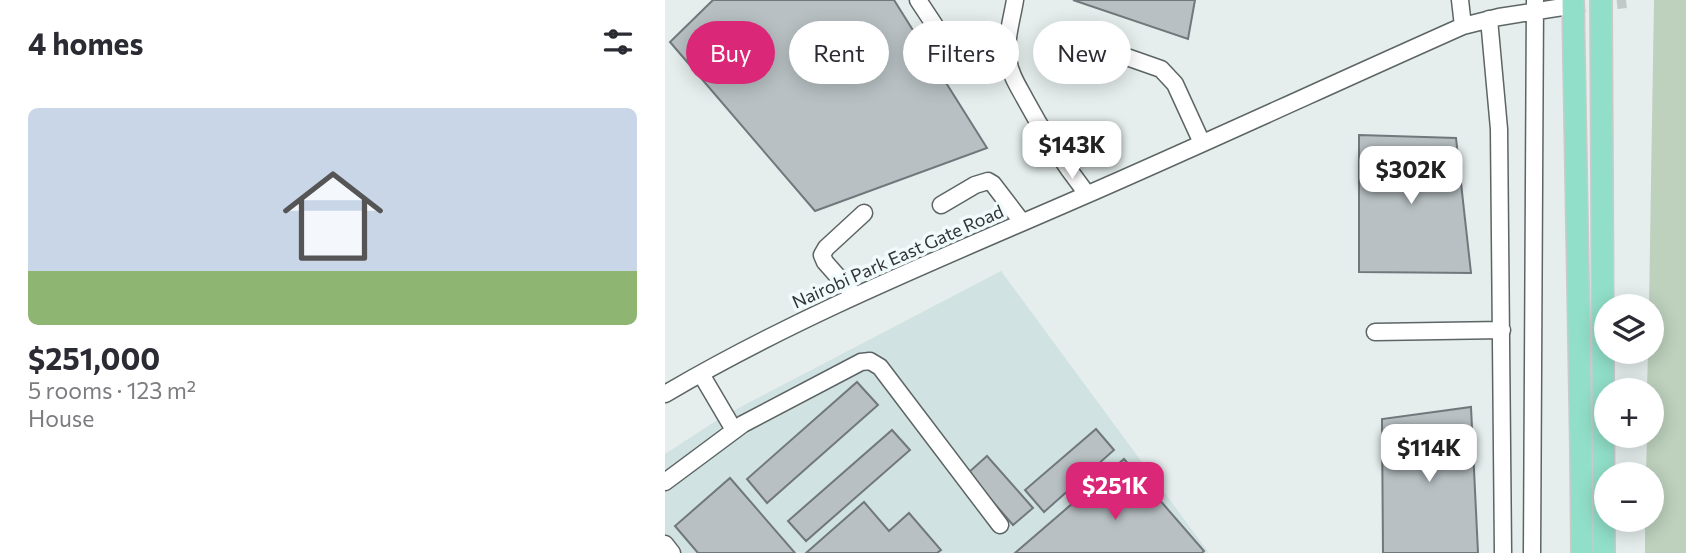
<!DOCTYPE html>
<html lang="en">
<head>
<meta charset="utf-8">
<style>
  :root { --surface:#fff; --page:#f7f7f7; --text:#2b2b33; --muted:#7c7c81; --line:#e1e1e2; --accent:#db2777 }
  body { margin:0; font-family:Commissioner,sans-serif; background:var(--page); color:var(--text); height:100vh; display:flex; flex-direction:column; font-size:26px; white-space:nowrap }
  * { box-sizing:border-box; margin:0 }
  p { font-size:23px; color:var(--muted) }
  .icon { flex:none; width:38px; height:38px; fill:none; stroke:currentColor; stroke-width:2; stroke-linecap:round; stroke-linejoin:round }
  .map { position:relative; flex:1; overflow:hidden }
  .sheet { display:flex; flex-direction:column; background:var(--surface); width:665px }
  .sheet>* { flex:none }
  .hud { position:absolute; left:21px; top:21px; width:665px; height:63px; display:flex; gap:14px }
  .fabs { position:absolute; left:929px; top:294px; display:grid; gap:14px }
  .fabs a { display:grid; place-items:center; width:70px; height:70px; border-radius:50%; background:var(--surface); box-shadow:0 4px 18px #0003; font-size:35px }
  .price { position:absolute; translate:-50% -60px; padding:0 16px; border-radius:14px; background:#fff; color:#222; font-size:23px; line-height:46px; filter:drop-shadow(0 2px 4px #0008) }
  .price::after { content:''; position:absolute; left:50%; top:42px; width:21px; height:16px; margin-left:-10px; background:inherit; clip-path:polygon(0 0,100% 0,50% 100%) }
  .price.active { background:var(--accent); color:#fff }
  ul { padding:0; list-style:none }
  li { display:grid; align-content:center; gap:14px; height:371px; padding:0 28px }
  li+li { border-top:2px solid var(--line) }
  li span { display:grid; place-items:center; height:217px; border-radius:10px; color:#555 }
  li>.icon { margin-inline-start:auto }
  span .icon { width:126px; height:126px; fill:#fffc; stroke-width:1 }
  li b { font-size:30px }
  h2 { display:flex; justify-content:space-between; align-items:center; height:84px; padding:0 28px; font-size:30px }
  .tag { padding:0 24px; border-radius:32px; background:var(--surface); box-shadow:0 4px 18px #0003; font-size:24px; line-height:63px }
  .tag.active { background:var(--accent); color:#fff }
  main { display:flex; flex:1; min-height:0 }
  .map>svg:first-child { display:block }
</style>
</head>
<body>
<main>
<section class="sheet">
<h2>4 homes<svg class="icon" aria-label="filters" viewBox="0 0 24 24"><path d="M4 7h16M4 17h16"/><circle cx="9" cy="7" r="2"/><circle cx="15" cy="17" r="2"/></svg></h2>
<ul>
<li><span style="background:linear-gradient(#c9d6e8 75%,#8fb573 0)"><svg class="icon" aria-label="home" viewBox="0 0 24 24"><path d="M3 11l9-7 9 7M6 9v11h12V9"/></svg></span><div><b>$251,000</b><p>5 rooms · 123 m²</p><p>House</p></div></li>
</ul>
</section>
<div class="map">
<svg width="1021" height="553" viewBox="0 0 1021 553">
  <rect width="100%" height="100%" fill="#e5eeed"/>
  <!-- built -->
  <path fill="#d0e2e1" d="M 336,271 L 544,553 L 0,553 L 0,454 L 60,415 Z"/>
  <!-- green -->
  <path fill="#bdd1bd" d="M 989,0 L 1021,0 L 1021,553 L 980,553 L 980,520 L 987,520 L 987,474 L 981,474 L 982,436 L 987,436 L 987,390 L 982,390 L 983,352 L 987,352 L 987,306 L 984,306 Z"/>
  <!-- building -->
  <path fill="#b8c0c3" stroke="#71787b" stroke-width="2" d="M 48,0 L 229,0 L 322,148 L 150,211 L 5,42 Z
    M 408,0 L 530,0 L 523,39 Z
    M 694,135 L 791,138 L 806,273 L 694,272 Z
    M 192,382 L 213,405 L 102,503 L 82,479 Z
    M 806,407 L 813,553 L 718,553 L 717,419 Z
    M 431,429 L 449,450 L 379,512 L 360,490 Z
    M 227,430 L 245,450 L 141,541 L 123,521 Z
    M 322,456 L 368,508 L 348,525 L 303,473 Z
    M 459,459 L 539,551 L 537,553 L 350,553 Z
    M 65,478 L 130,553 L 33,553 L 10,526 Z
    M 199,502 L 224,531 L 244,513 L 276,550 L 272,553 L 141,553 Z"/>
  <g fill="none" stroke-linecap="round" stroke-linejoin="round">
    <!-- minor-tunnel -->
    <path stroke="#c1c9c8" stroke-width="16" stroke-dasharray="16 8" stroke-linecap="butt" d="M 904,6 L 961,0"/>
    <!-- minor casing -->
    <g stroke="#5c6464" stroke-width="19">
      <path id="minor" d="M 253,0 L 288,53 C 306,70 321,62 343,57
        M 350,0 C 347,19 340,40 343,59 C 345,74 353,86 360,99 C 378,133 399,164 422,194
        M 795,0 L 798,26
        M 824,19 L 834,129 L 838,553
        M 416,41 L 496,69 L 510,84 L 537,143
        M 276,205 L 310,185 L 323,181 L 328,184 L 357,222
        M 190,296 L 160,262 L 157,255 L 161,248 L 199,213
        M 710,332 L 837,330
        M 36,374 L 69,430
        M 0,394 C 134,315 279,257 421,195 C 547,140 672,82 798,26 L 834,17 L 904,6
        M 0,482 L 78,424 L 196,362 L 205,361 L 215,367 L 335,525
        M 0,544 L 7,553
        M 867,553 L 870,0"/>
    </g>
    <!-- major casing -->
    <g stroke="#cacaca" stroke-width="24">
      <path id="major" d="M 908,0 L 916,450 L 917,553
        M 936,0 L 939,553"/>
    </g>
    <!-- minor -->
    <use href="#minor" stroke="#fff" stroke-width="16"/>
    <!-- major -->
    <use href="#major" stroke="#91dfc8" stroke-width="21"/>
  </g>
  <g text-anchor="middle" stroke-width="7" stroke-linejoin="round" paint-order="stroke">
    <!-- street labels -->
    <g font-size="18" fill="#323535" stroke="#f2fbfb">
      <text transform="translate(233 257) rotate(-24)" y="6">Nairobi Park East Gate Road</text>
    </g>
  </g>
</svg>
<div class="fabs">
<a><svg class="icon" aria-label="layers" viewBox="0 0 24 24"><path d="M12 4l9 5-9 5-9-5zM3 14l9 5 9-5"/></svg></a>
<a>+</a>
<a>−</a>
</div>
<b class="price" style="left:407px;top:181px">$143K</b>
<b class="price" style="left:746px;top:206px">$302K</b>
<b class="price" style="left:764px;top:484px">$114K</b>
<b class="price active" style="left:450px;top:522px">$251K</b>
<div class="hud">
<a class="tag active">Buy</a>
<a class="tag">Rent</a>
<a class="tag">Filters</a>
<a class="tag">New</a>
</div>
</div>
</main>
</body>
</html>
